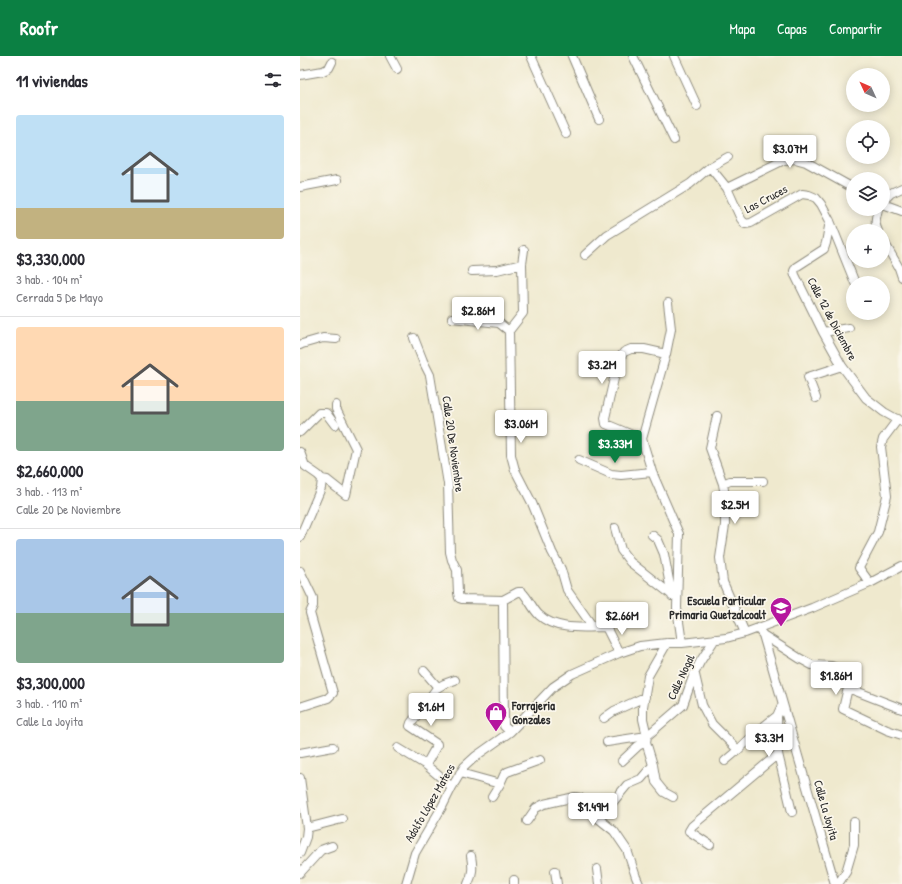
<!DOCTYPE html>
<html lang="es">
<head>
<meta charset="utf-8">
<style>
  :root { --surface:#fff; --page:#f7f7f7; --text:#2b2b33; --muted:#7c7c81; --line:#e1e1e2; --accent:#0b8043 }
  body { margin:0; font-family:"Patrick Hand",sans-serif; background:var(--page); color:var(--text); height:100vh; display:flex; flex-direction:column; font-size:15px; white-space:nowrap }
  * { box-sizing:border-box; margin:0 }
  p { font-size:13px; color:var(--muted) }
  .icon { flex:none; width:22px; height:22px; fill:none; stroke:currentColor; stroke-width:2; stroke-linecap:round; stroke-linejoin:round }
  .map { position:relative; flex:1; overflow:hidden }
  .side { display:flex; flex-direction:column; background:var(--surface); width:300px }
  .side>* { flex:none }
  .needle { width:26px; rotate:314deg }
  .tools { position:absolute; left:546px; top:12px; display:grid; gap:8px }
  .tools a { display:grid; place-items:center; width:44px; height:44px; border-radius:50%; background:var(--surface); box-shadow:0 2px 10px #0003; font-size:20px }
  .price { position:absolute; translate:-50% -34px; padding:0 9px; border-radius:4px; background:#fff; color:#222; font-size:13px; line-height:26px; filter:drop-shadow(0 1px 2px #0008) }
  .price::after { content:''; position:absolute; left:50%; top:24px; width:12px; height:9px; margin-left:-6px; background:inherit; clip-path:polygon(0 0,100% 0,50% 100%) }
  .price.current { background:var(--accent); color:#fff }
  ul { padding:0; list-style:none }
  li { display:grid; align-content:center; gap:8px; height:212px; padding:0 16px }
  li+li { border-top:1px solid var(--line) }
  li span { display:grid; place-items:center; height:124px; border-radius:4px; color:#555 }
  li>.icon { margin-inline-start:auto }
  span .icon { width:72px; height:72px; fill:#fffc; stroke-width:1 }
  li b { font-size:17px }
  h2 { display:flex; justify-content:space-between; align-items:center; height:48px; padding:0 16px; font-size:17px }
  header { display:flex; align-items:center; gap:24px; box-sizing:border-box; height:56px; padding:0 20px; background:var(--accent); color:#fff }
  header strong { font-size:19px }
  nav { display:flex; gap:22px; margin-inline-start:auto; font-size:14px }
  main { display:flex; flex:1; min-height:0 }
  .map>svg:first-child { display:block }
</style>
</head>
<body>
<header>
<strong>Roofr</strong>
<nav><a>Mapa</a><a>Capas</a><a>Compartir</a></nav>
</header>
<main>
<section class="side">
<h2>11 viviendas<svg class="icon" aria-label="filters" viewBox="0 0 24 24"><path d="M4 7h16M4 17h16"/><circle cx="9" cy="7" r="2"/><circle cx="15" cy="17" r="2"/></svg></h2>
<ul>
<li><span style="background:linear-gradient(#bfe0f5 75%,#c2b280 0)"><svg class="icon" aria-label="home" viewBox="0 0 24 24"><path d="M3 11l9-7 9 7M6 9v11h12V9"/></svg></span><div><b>$3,330,000</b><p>3 hab. · 104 m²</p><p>Cerrada 5 De Mayo</p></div></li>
<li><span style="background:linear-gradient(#ffd9b3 60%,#7fa58c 0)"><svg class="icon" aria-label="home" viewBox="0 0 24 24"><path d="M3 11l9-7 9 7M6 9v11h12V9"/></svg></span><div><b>$2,660,000</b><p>3 hab. · 113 m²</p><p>Calle 20 De Noviembre</p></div></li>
<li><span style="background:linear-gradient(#a9c7e8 60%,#7fa58c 0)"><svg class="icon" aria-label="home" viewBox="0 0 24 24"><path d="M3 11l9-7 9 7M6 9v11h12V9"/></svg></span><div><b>$3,300,000</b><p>3 hab. · 110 m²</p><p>Calle La Joyita</p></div></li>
</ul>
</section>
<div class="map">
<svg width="602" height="828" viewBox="0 0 602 828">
  <rect width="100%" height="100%" fill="#fbf7ec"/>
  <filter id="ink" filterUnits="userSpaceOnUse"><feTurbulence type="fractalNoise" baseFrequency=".025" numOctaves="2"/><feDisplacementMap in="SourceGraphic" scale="8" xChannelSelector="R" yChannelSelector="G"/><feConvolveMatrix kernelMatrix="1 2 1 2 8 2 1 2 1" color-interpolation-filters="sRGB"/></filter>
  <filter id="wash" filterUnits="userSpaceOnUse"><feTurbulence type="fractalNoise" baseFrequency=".012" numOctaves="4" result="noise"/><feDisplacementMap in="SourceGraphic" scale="16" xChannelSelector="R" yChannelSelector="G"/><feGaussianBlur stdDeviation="0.9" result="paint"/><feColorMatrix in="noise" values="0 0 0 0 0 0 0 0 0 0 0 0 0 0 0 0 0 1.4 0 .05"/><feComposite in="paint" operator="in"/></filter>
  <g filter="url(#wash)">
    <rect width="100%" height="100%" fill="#efe9ce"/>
  </g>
  <g filter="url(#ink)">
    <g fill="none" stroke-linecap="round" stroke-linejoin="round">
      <!-- minor casing -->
      <g stroke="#8d8a7c" stroke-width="10">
        <path id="minor" d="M 90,0 L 97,13
          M 231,0 L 266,78
          M 272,0 L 299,63
          M 333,0 L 374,84
          M 374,0 L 397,50
          M 0,19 L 23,15 L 29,12 L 32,6
          M 410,111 L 427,132 L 441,163 L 445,168 L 451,167 L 502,138 L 509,139 L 516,142 L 521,148 L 530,165 L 555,227
          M 0,131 L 37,124
          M 427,132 L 484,104 L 495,103 L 506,106 L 553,132
          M 583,145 L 591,137 L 602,132
          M 583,148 L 602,155
          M 530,165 L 526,187 L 524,193 L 496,211 L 494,215 L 495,219 L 523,276 L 542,310 L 566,342 L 584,356 L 602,366
          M 578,175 C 574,168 576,161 578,153
          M 583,184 L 599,212 L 602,221
          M 224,194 L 222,208 L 223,257 L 209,275 L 211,399 L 215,414 L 232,447 L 252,496 L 261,513 L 267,534 L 293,571
          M 285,199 L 307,179 L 390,128 L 410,111 L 428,101
          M 172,215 L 197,214 L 222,208
          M 368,247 L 371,273 L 366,298 L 342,383 L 352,416 L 379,478 L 377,552 L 382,587
          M 152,262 L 199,267 L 209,275
          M 523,276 L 549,272
          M 114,282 L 123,305 L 130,319 L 148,428 L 150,496 L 152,504 L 157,514 L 158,537 L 159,542 L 162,543 L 203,544 L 218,536 L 222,536 C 229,543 232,552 239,559 C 256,575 285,571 306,571 L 319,597
          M 0,289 L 2,288 L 23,282 L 36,283
          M 516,342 L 508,321 L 542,310
          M 417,360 L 410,392 L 423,428 L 425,440 L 425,469 L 420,502 L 423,526 L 445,577
          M 0,376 L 19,357 L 26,357 L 35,369
          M 342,383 L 306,368 L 305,362 L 318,305 L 324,296 L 331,293 L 344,293 L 366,298
          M 0,396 L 5,410 L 18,419 L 22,423 L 21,432 L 0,481
          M 279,404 L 311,418 L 321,419 L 352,416
          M 22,423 L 27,424 L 46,439 L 56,393 L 36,353 L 36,349
          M 423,428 L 430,425 L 463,425
          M 315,472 L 321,494 L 330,506 L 372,539
          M 352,479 L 358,484 L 364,498 L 372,540
          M 0,515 L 13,542 L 13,550 L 10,557 L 33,637 L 28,642 L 0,651
          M 570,527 L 559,512 L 578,476 L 587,440 L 581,391 L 583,383 L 598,363
          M 203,544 L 204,670 L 210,676
          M 458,573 L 463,579 L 535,828
          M 463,579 L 499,602 L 512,609 L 531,610 L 539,613 L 544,619 L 548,632 L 543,653 L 587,674 L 602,679
          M 367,587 L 348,620 L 343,651 L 343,663 L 347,680 L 346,686 L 353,709 L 356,726 L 364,736 L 373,741
          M 124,615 L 136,629 L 137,632 L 111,667 L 110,670 L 137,688 L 137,689 L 128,705 L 126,709
          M 395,619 L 402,649 L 412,668 L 438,694
          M 137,632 L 144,628 L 155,624
          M 548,632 L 602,653
          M 482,649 L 477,660 L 478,698 L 492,756
          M 304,662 L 314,655 L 345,641
          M 307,686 L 347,680 L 383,649 L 394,618 L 400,606 L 415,583
          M 98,692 L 126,709 L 152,731
          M 0,697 L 33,691
          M 322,705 L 338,690 L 346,686
          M 425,705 L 438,694 L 459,674 L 477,660
          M 160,717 L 200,728
          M 0,722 L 7,772 L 6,781 L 0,797
          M 192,741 L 200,728 L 204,719 L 207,716 L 240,704
          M 299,763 L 327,729 L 341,723 L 353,709
          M 227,765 L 236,752 L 244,748 L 275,741 L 280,742 L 299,763 L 314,775 L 327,794 L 336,821 L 339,828
          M 7,772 L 42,763
          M 410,789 L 389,775 L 392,770 L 478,698
          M 297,813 L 299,828
          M 255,815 L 257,828
          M 0,817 L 21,794 L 32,790
          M 214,824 L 214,828
          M 106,828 L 115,797 L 142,751 L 152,731 L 164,711 L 176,700 L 210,676 L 253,631 L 272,618 L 319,597 L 340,590 L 367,587 L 382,587 L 426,582 L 445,577 L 512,552 L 570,527 L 602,510
          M 168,828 C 173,818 173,811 171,800
          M 538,828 L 546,816 L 554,789 L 554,766"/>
      </g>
      <!-- minor -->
      <use href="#minor" stroke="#fff" stroke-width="8"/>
    </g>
  </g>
  <!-- icons -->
  <defs>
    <g id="school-pin" transform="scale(1.15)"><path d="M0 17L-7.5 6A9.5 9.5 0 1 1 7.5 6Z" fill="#b5179e" stroke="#fbf7ec"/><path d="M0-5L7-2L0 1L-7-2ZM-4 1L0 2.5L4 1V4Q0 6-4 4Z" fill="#fff"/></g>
    <g id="shop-pin" transform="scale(1.15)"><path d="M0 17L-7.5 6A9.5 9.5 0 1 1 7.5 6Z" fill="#b5179e" stroke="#fbf7ec"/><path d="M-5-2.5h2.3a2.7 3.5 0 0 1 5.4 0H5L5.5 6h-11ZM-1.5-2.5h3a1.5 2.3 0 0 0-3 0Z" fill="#fff"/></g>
  </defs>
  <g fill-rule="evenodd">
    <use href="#school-pin" x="481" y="552"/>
    <use href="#shop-pin" x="196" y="657"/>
  </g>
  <g text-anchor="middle" stroke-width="3.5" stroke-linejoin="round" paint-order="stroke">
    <!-- street labels -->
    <g font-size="12" fill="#2b2b2b" stroke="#fbf7ec">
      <text transform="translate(466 143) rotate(-28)" y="4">Las Cruces</text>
      <text transform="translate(532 263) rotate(62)" y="4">Calle 12 de Diciembre</text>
      <text transform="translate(153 388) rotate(82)" y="4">Calle 20 De Noviembre</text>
      <text transform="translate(381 621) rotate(-65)" y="4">Calle Nogal</text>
      <text transform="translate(130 747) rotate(-60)" y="4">Adolfo López Mateos</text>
      <text transform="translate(526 754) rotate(74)" y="4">Calle La Joyita</text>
    </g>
    <!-- poi labels -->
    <g font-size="12" font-weight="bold" fill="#2b2b2b" stroke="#fbf7ec" text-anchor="end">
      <text x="466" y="549">Escuela Particular<tspan x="466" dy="14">Primaria Quetzalcoalt</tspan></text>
      <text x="212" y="654" text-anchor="start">Forrajeria<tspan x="212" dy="14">Gonzales</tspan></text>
    </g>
  </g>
</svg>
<div class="tools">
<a><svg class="needle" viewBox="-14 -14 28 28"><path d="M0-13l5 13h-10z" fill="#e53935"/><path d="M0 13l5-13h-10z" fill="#7c7c81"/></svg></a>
<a><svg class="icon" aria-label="locate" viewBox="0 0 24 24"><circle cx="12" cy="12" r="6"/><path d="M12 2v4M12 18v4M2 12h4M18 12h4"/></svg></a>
<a><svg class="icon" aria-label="layers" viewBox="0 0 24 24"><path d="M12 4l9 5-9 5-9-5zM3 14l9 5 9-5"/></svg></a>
<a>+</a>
<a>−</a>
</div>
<b class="price" style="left:490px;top:113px">$3.07M</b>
<b class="price" style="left:178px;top:275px">$2.86M</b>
<b class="price" style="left:302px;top:329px">$3.2M</b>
<b class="price" style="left:221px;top:388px">$3.06M</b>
<b class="price current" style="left:315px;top:408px">$3.33M</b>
<b class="price" style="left:435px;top:469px">$2.5M</b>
<b class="price" style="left:322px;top:580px">$2.66M</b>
<b class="price" style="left:536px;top:640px">$1.86M</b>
<b class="price" style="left:131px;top:671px">$1.6M</b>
<b class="price" style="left:469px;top:702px">$3.3M</b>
<b class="price" style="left:293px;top:771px">$1.49M</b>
</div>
</main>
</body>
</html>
